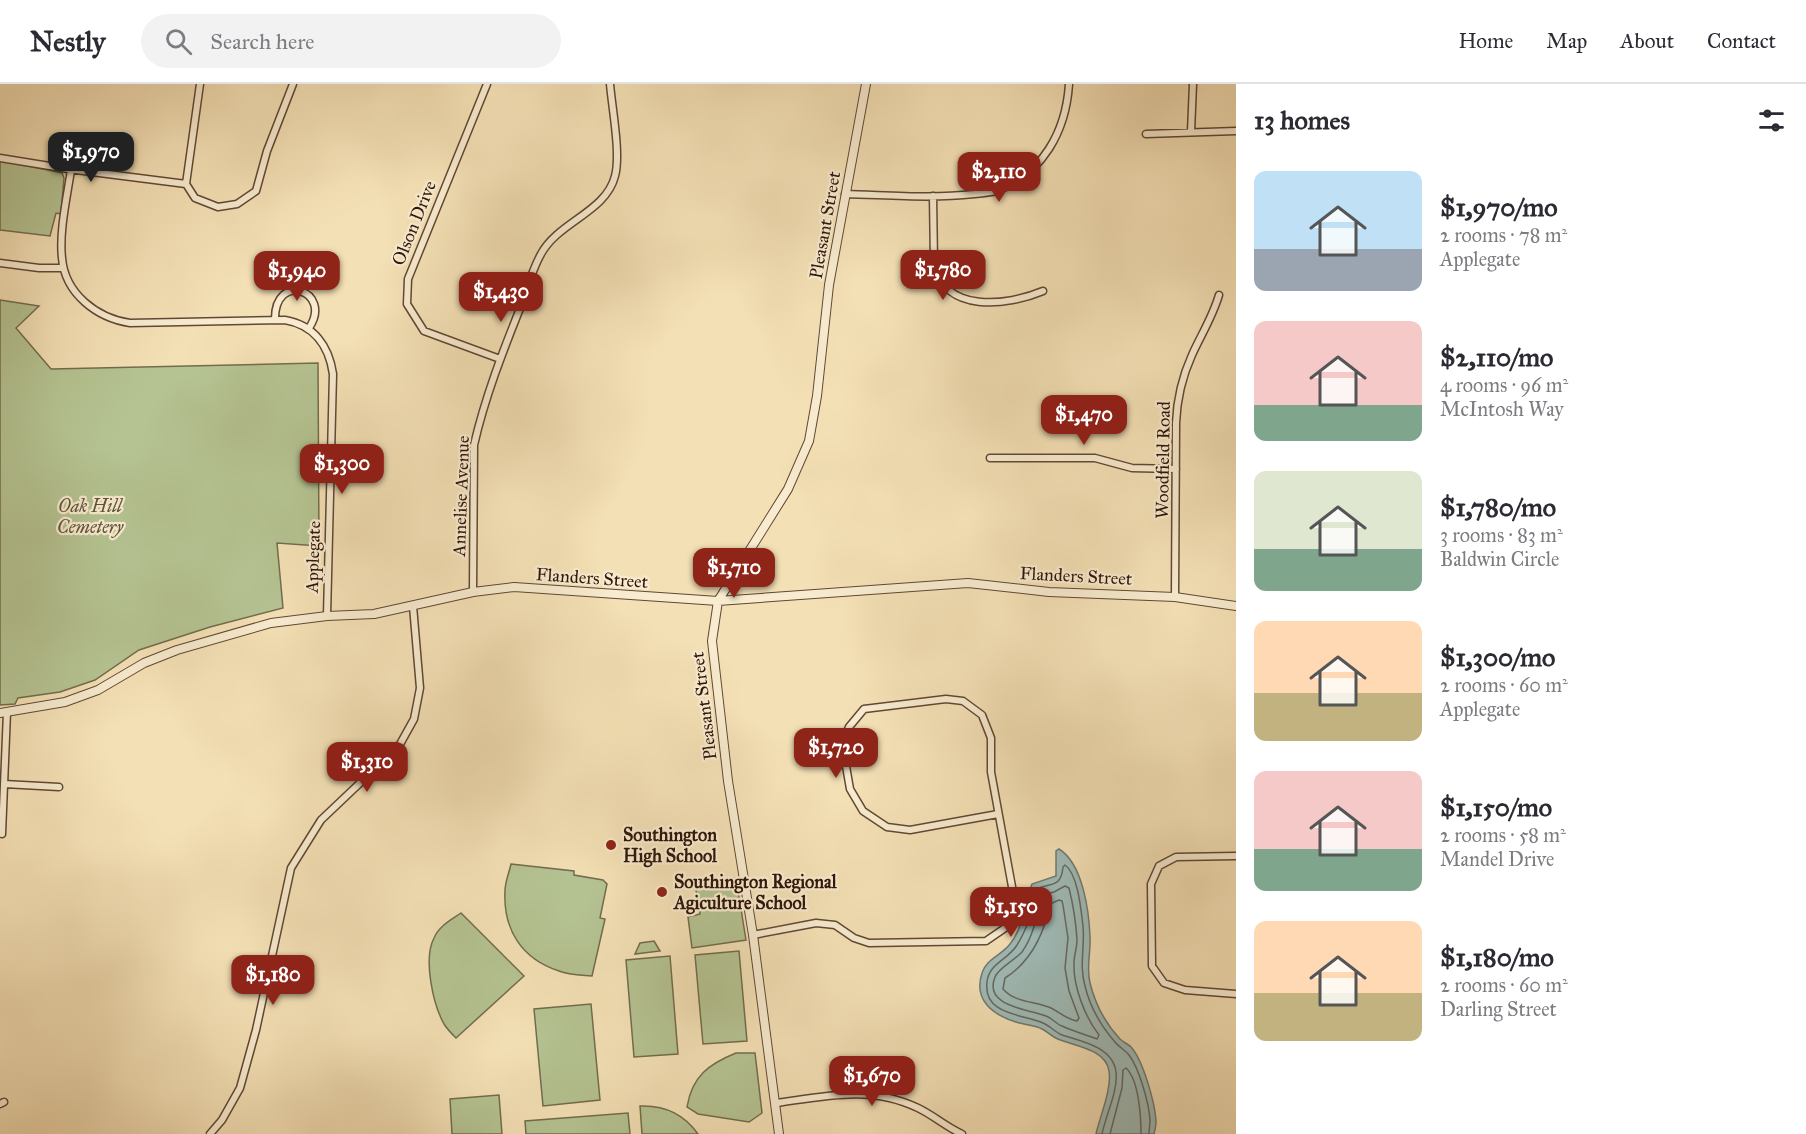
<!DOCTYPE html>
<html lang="en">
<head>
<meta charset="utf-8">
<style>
  :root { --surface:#fff; --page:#f2f2f3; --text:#2b2b33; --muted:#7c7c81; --line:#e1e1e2; --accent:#8f2418 }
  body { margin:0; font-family:"IM FELL Great Primer",serif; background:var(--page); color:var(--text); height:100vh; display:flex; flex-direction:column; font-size:22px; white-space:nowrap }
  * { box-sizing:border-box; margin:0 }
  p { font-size:20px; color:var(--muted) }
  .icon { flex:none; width:33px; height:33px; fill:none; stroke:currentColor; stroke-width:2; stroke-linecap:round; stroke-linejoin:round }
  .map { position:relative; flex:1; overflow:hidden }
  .drawer { display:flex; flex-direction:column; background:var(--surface); width:570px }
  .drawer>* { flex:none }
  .price { position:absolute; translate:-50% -51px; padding:0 14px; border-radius:12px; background:var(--accent); color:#fff; font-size:20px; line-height:39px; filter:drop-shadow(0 2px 3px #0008) }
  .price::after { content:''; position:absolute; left:50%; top:36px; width:18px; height:14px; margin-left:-9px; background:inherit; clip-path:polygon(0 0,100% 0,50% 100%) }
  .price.current { background:#222; color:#fff }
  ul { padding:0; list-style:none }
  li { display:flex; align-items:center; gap:18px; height:150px; padding:0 18px }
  li span { display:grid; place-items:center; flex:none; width:168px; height:120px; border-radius:12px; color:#555 }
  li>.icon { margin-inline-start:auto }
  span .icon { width:72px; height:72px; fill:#fffc; stroke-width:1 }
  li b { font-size:26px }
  h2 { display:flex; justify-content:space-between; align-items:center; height:72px; padding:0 18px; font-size:26px }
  header { display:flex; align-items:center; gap:36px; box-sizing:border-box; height:84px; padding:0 30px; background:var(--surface); border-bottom:2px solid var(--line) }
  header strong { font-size:28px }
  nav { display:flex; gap:33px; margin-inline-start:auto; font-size:21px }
  .search { width:420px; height:54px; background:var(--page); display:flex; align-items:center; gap:15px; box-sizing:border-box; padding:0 21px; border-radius:33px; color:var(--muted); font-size:22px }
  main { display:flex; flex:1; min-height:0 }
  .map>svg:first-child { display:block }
</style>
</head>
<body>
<header>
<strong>Nestly</strong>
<div class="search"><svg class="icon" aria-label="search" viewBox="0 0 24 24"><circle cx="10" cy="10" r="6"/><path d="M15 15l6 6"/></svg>Search here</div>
<nav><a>Home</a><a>Map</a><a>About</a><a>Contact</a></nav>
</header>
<main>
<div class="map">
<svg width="1236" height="1050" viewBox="0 0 1236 1050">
  <rect width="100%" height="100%" fill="#f4e0b5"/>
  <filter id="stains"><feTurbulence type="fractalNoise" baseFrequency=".00333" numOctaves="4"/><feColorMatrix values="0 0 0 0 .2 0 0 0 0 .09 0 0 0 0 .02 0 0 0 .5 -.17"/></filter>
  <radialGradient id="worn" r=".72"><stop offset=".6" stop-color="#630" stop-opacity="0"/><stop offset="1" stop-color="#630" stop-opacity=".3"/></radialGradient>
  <!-- green -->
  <path fill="#b5c392" stroke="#726c4e" stroke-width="1.5" d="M 0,76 L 62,89 L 64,94 L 61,130 L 56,129 L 50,152 L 0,146 Z
    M 0,216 L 39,222 L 16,244 L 51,285 L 318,279 L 319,462 L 277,459 L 283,524 L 210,543 L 139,566 L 95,596 L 60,608 L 18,614 L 15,620 L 0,621 Z
    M 511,780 L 574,787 L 574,791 L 603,796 L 607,800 L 600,834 L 605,835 L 592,892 C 581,891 569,891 559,887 C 522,875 503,846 505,807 C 505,798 509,789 511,780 Z
    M 736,794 L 746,856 L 692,864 L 688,833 L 700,830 L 695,800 Z
    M 461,829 L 524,892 L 456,954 C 452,950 447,945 444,940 C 433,920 423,875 434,854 C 439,842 451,836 461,829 Z
    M 654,857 L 660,867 L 635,870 L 640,859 Z
    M 739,867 L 747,957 L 703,960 L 695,871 Z
    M 670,872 L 678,970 L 634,973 L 626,876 Z
    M 591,920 L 600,1016 L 543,1022 L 534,925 Z
    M 736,969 L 755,969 L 762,1029 L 749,1038 L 698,1030 L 687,1023 C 692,992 709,980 736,969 Z
    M 499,1011 L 502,1050 L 452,1050 L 450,1015 Z
    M 640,1022 C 665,1021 684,1030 698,1050 L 642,1050 Z
    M 628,1029 L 630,1050 L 526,1050 L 525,1037 Z"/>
  <!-- water -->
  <path fill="#9fbbb7" stroke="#727971" stroke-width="1.5" d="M 1059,765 C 1083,780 1089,827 1090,853 C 1091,869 1086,883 1090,899 C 1095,919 1106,940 1120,955 C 1123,958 1128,960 1131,963 C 1143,976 1155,1019 1156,1037 C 1156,1041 1155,1046 1154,1050 L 1096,1050 C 1100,1032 1112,1005 1109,987 C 1106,965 1074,962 1058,955 C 1052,953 1048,948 1042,945 C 1035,941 1024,941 1016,938 C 993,931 973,916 982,889 C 986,875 1002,871 1010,860 C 1024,843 1023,820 1032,800 L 1056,792 L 1056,767 Z"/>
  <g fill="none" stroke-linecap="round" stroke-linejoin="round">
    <!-- shore -->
    <path stroke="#666860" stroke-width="1.5" d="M 1065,802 L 1069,804 C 1073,820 1076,839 1077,856 C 1077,864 1074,871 1074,879 C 1073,902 1085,933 1099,951 L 1097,955 C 1086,951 1073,947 1062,942 C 1056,940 1052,934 1046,932 C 1029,925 983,923 995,893 C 998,884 1015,876 1022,868 C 1034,851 1037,831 1042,811 L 1054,808 Z
      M 1059,816 L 1062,817 L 1063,821 L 1068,854 L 1065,884 L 1069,907 L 1079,934 L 1077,937 C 1066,935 1061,929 1051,924 C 1035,917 1015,919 1003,905 L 1005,894 C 1032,877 1044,850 1050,820 Z
      M 1102,1050 C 1106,1030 1118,1008 1116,988 C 1113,963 1081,957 1062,951 C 1055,948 1050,942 1043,939 C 1022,930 983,931 987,898 C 989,879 1008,876 1017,861 C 1022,853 1026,844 1029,836 C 1033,826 1032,815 1037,805 C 1052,798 1061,804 1063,783 L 1065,781 C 1078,790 1081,826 1083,842 C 1085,862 1079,882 1085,902 C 1090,923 1101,942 1115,958 C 1119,963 1125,966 1129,971 C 1139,984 1149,1019 1150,1036 C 1150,1041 1149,1045 1149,1050
      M 1110,1050 L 1122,1004 L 1123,986 L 1126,984 C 1139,996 1141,1033 1141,1050"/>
    <!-- minor casing -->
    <g stroke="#604834" stroke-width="9">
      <path id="minor" d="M 200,0 L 186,100 L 195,114 L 218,123 L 237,120 L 256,107 L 267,67 L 293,0
        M 487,0 L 408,195 L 407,220 L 424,247 L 500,275
        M 1191,48 L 1193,0
        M 1146,50 L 1236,47
        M 0,74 L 68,85 L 186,100
        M 71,86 C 67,113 59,147 62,174 C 65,210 97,234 130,239 L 285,236 C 314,241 329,262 333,290 L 327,532
        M 845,110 C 888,111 931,115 974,110 C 981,109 990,109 996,107 C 1043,90 1066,47 1069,0
        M 933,112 L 934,179 C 944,230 1007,222 1043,207
        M 0,179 L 39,184 L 63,184
        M 275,236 C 274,186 334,207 309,244
        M 990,374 L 1095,374 L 1132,384 L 1176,385
        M 473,508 L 474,361 C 485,313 503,267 521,222 C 527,205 532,186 541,170 C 558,138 606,128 615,92 C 621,70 612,24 610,0
        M 1175,513 L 1176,339 C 1177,315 1182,293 1192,271 C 1201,251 1213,232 1219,211
        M 4,700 L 59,703
        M 2,750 L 7,628
        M 1236,772 L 1176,773 L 1159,782 L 1151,800 L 1152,882 L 1164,899 L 1185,906 L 1236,910
        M 753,851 L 816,839 L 835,841 L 854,854 L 869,859 L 986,857 L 1005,844 L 1015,819 L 991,688 L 991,654 L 982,631 L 963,617 L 946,615 L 864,625 L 849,643 L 842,659 L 850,705 L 863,727 L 887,743 L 910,746 L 998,730
        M 777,1019 C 826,1012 871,1001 918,1024 C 933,1031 946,1043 962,1050
        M 0,1020 L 4,1018
        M 210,1050 L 222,1036 L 240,1004 L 256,946 L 291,784 L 321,736 L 399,662 L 414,635 L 420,604 L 413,522"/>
    </g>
    <!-- tertiary casing -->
    <g stroke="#604834" stroke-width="10">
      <path id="tertiary" d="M 0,629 L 65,618 L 98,606 L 144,579 L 177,566 L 271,539 L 327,532 L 374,530 L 473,508 L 514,503 L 718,517 L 968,499 L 1049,508 L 1175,513 L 1236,522
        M 779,1050 L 753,851 L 728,697 L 712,557 L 718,517 L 788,405 L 809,357 L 817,312 L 829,201 L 866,0"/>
    </g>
    <!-- minor -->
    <use href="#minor" stroke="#f8ebcf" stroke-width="6"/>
    <!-- tertiary -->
    <use href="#tertiary" stroke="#f8ebcf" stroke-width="8"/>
  </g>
  <!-- markers -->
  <g fill="#8f2418" stroke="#f8ebcf" stroke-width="2">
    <circle cx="611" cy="761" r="6"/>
    <circle cx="662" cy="808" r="6"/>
  </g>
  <g text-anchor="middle" stroke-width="4.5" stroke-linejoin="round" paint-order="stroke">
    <!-- street labels -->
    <g font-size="18" fill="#2e1509" stroke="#f8ebcf">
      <text transform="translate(414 139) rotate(-68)" y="6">Olson Drive</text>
      <text transform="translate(825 141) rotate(-80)" y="6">Pleasant Street</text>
      <text transform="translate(1163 376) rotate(-89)" y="6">Woodfield Road</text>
      <text transform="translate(461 412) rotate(-88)" y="6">Annelise Avenue</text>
      <text transform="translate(313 473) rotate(-88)" y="6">Applegate</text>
      <text transform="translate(1076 492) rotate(3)" y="6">Flanders Street</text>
      <text transform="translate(592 494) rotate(4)" y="6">Flanders Street</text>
      <text transform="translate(704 622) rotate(-97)" y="6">Pleasant Street</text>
    </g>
    <!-- park labels -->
    <g font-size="18" font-style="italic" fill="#5d5239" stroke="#f8ebcf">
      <text x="90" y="428">Oak Hill<tspan x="90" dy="21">Cemetery</tspan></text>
    </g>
    <!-- poi labels -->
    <g font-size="18" font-weight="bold" fill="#2e1509" stroke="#f8ebcf" text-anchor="start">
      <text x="623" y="757">Southington<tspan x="623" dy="21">High School</tspan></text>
      <text x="674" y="804">Southington Regional<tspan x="674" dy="21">Agiculture School</tspan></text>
    </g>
  </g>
  <rect width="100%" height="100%" filter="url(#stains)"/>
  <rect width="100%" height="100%" fill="url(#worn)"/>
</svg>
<b class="price current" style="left:91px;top:99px">$1,970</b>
<b class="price" style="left:999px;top:119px">$2,110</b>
<b class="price" style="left:943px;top:217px">$1,780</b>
<b class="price" style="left:297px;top:218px">$1,940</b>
<b class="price" style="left:501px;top:239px">$1,430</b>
<b class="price" style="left:1084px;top:362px">$1,470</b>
<b class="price" style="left:342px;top:411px">$1,300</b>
<b class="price" style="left:734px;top:515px">$1,710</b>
<b class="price" style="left:836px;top:695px">$1,720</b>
<b class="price" style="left:367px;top:709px">$1,310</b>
<b class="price" style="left:1011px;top:854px">$1,150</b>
<b class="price" style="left:273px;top:922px">$1,180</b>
<b class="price" style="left:872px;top:1023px">$1,670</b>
</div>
<section class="drawer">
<h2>13 homes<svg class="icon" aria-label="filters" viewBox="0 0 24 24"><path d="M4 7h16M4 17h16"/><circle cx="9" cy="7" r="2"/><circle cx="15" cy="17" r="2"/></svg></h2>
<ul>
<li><span style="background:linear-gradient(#bfe0f5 65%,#9aa5b1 0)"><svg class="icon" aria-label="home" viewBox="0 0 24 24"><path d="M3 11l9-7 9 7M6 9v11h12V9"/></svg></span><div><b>$1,970/mo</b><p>2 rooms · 78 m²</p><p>Applegate</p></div></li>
<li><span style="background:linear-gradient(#f6c9c9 70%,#7fa58c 0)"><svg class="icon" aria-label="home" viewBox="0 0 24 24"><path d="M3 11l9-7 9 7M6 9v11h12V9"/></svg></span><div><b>$2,110/mo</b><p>4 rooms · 96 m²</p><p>McIntosh Way</p></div></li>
<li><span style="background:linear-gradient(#dfe7d0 65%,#7fa58c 0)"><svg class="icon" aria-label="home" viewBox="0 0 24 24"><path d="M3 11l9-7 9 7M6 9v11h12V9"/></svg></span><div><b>$1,780/mo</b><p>3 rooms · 83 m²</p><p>Baldwin Circle</p></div></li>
<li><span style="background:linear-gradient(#ffd9b3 60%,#c2b280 0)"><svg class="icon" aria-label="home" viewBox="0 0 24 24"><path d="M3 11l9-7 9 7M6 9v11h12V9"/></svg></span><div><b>$1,300/mo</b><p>2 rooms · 60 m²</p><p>Applegate</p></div></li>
<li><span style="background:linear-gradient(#f6c9c9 65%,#7fa58c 0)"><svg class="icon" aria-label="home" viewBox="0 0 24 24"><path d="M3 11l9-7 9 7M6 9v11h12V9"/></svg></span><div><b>$1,150/mo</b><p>2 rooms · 58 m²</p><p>Mandel Drive</p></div></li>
<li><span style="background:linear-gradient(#ffd9b3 60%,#c2b280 0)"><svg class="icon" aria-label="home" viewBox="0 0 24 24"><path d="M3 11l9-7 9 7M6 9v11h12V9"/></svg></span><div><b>$1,180/mo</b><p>2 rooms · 60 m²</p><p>Darling Street</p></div></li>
</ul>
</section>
</main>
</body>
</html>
